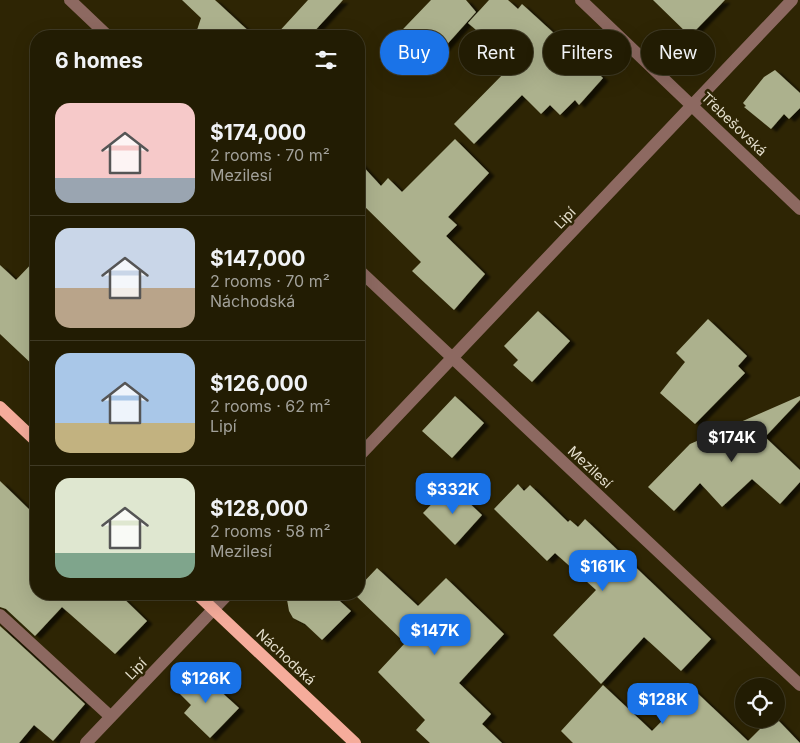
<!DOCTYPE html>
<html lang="en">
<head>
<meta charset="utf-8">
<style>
  :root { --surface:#221c03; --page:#2e2912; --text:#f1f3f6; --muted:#a2a19a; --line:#3f3a25; --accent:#1a73e8 }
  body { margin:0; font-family:Inter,sans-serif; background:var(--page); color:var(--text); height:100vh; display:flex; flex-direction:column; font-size:19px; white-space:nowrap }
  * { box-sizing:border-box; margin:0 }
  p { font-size:16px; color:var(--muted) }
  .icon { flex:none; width:28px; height:28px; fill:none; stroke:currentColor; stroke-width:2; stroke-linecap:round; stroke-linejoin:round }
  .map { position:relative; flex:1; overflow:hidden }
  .panel { position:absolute; left:30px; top:30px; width:335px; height:570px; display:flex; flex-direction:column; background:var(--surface); border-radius:20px; box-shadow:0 5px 20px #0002,0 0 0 1px var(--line) }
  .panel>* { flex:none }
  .guide { position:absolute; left:380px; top:30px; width:345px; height:45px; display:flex; gap:10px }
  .fabs { position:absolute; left:735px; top:678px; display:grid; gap:10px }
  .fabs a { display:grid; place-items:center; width:50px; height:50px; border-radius:50%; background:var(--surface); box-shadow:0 5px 20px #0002,0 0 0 1px var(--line); font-size:25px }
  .price { position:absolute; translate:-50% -42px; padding:0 11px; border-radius:10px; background:var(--accent); color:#fff; font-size:16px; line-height:32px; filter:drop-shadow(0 1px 2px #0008) }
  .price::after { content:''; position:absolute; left:50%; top:30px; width:15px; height:11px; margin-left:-8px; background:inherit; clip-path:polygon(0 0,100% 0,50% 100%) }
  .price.current { background:#222; color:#fff }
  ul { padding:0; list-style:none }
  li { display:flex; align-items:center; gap:15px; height:125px; padding:0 25px }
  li+li { border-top:1px solid var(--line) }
  li span { display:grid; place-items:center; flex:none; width:140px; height:100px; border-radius:15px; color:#555 }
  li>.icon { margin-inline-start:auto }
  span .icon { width:60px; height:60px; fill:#fffc; stroke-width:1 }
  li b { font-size:21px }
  h2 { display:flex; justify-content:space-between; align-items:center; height:60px; padding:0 25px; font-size:21px }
  .tag { padding:0 18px; border-radius:22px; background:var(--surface); box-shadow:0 5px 20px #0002,0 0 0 1px var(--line); font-size:18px; line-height:45px }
  .tag.current { background:var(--accent); color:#fff }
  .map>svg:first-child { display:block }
</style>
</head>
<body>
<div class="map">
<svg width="800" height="743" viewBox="0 0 800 743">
  <defs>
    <filter id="shadow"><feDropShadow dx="5.5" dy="3" stdDeviation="1" flood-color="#0009"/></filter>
  </defs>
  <rect width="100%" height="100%" fill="#2e2504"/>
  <!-- building -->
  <path fill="#acb18d" filter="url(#shadow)" d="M 182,0 L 215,0 L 254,36 L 195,36 L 201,18 Z
    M 308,0 L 343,0 L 310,36 L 275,36 Z
    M 431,0 L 466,0 L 476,12 L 442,50 L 430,39 L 400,71 L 381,52 Z
    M 489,0 L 508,0 L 518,9 L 522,4 L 603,78 L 579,105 L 575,100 L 560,115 L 550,105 L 541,114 L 522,95 L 474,144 L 454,124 L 514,63 L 468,23 Z
    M 653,0 L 725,0 L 690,36 Z
    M 775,70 L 800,93 L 800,108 L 789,119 L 784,114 L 771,129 L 744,107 L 746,106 L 743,103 L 764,77 Z
    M 455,139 L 489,173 L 448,217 L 457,225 L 446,236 L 485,274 L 454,310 L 412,271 L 421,262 L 359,201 L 359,162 L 381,186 L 388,178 L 402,192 Z
    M 36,259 L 36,368 L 0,334 L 0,265 L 16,280 Z
    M 538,311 L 570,341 L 532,382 L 513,365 L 518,360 L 504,346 Z
    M 708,319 L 747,356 L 738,366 L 745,373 L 695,424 L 660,393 L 685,362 L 676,353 Z
    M 455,396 L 484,423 L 452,458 L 422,431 Z
    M 800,396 L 800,400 L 765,437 L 800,470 L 800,482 L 780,504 L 752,479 L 722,507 L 700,483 L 674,511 L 648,487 L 690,444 Z
    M 0,481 L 36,516 L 36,594 L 119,594 L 147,621 L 115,654 L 62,607 L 35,636 L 6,609 L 0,607 Z
    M 518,484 L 524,491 L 530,485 L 568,522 L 570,520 L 578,527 L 585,519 L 711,639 L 681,671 L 644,637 L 601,684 L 553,635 L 596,590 L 555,553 L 547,561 L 494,509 Z
    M 450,485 L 482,515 L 455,545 L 423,513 Z
    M 377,568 L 418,606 L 446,578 L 504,634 L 459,683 L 491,714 L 482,724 L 502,743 L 430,743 L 416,730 L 425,720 L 378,672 L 405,643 L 354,594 L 359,594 L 359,587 Z
    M 286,594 L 332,594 L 351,611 L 322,640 L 305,624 L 293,618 L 289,611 Z
    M 0,626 L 85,704 L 53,741 L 34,725 L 19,743 L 0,743 Z
    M 197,670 L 239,708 L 210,738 L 184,713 L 191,705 L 177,691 Z
    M 603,685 L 652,731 L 693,689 L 748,741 L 770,719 L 776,718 L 800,743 L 573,743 L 561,731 Z"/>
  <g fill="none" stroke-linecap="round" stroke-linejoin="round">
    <!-- minor -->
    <path stroke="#8d6961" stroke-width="12" d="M 70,0 L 108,36
      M 581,0 L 800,209
      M 359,270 L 800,685
      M 359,456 L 792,0
      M 0,615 L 111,717
      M 86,743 L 228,594"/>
    <!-- major -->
    <path stroke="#f5ac9b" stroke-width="12" d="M 0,407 L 36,441
      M 197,594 L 355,743"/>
  </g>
  <g text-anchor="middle" stroke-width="5" stroke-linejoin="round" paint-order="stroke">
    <!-- street labels -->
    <g font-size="14" fill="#e4decc" stroke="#2e2504">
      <text transform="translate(734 124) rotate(44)" y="5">Třebešovská</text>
      <text transform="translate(565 218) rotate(-46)" y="5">Lipí</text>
      <text transform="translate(590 467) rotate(43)" y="5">Mezilesí</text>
      <text transform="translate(286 657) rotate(43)" y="5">Náchodská</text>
      <text transform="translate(136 669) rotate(-46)" y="5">Lipí</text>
    </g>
  </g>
</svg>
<div class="fabs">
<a><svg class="icon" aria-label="locate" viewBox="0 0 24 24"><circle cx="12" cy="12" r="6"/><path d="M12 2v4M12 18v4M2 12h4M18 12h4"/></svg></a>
</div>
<b class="price current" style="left:732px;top:463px">$174K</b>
<b class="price" style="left:453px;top:515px">$332K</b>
<b class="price" style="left:603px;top:592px">$161K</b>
<b class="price" style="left:435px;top:656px">$147K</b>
<b class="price" style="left:206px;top:704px">$126K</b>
<b class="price" style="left:663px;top:725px">$128K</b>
<div class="guide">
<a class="tag current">Buy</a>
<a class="tag">Rent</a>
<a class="tag">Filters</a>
<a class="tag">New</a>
</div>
<section class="panel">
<h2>6 homes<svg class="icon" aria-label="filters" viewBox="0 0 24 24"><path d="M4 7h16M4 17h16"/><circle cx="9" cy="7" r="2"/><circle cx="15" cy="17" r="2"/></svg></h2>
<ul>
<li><span style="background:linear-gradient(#f6c9c9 75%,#9aa5b1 0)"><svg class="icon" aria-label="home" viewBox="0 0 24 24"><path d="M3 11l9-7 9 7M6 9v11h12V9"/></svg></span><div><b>$174,000</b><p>2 rooms · 70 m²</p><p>Mezilesí</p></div></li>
<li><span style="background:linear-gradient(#c9d6e8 60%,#b9a48a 0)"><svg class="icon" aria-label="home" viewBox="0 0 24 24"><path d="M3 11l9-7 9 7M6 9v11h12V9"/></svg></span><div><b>$147,000</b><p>2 rooms · 70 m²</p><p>Náchodská</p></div></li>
<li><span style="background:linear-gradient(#a9c7e8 70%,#c2b280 0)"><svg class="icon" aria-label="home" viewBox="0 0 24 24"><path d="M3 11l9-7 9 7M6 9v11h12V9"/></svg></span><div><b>$126,000</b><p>2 rooms · 62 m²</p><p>Lipí</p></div></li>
<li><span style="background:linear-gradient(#dfe7d0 75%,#7fa58c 0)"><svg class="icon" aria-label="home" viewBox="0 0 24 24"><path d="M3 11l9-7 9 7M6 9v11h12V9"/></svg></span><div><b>$128,000</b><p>2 rooms · 58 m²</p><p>Mezilesí</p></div></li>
</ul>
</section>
</div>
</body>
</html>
